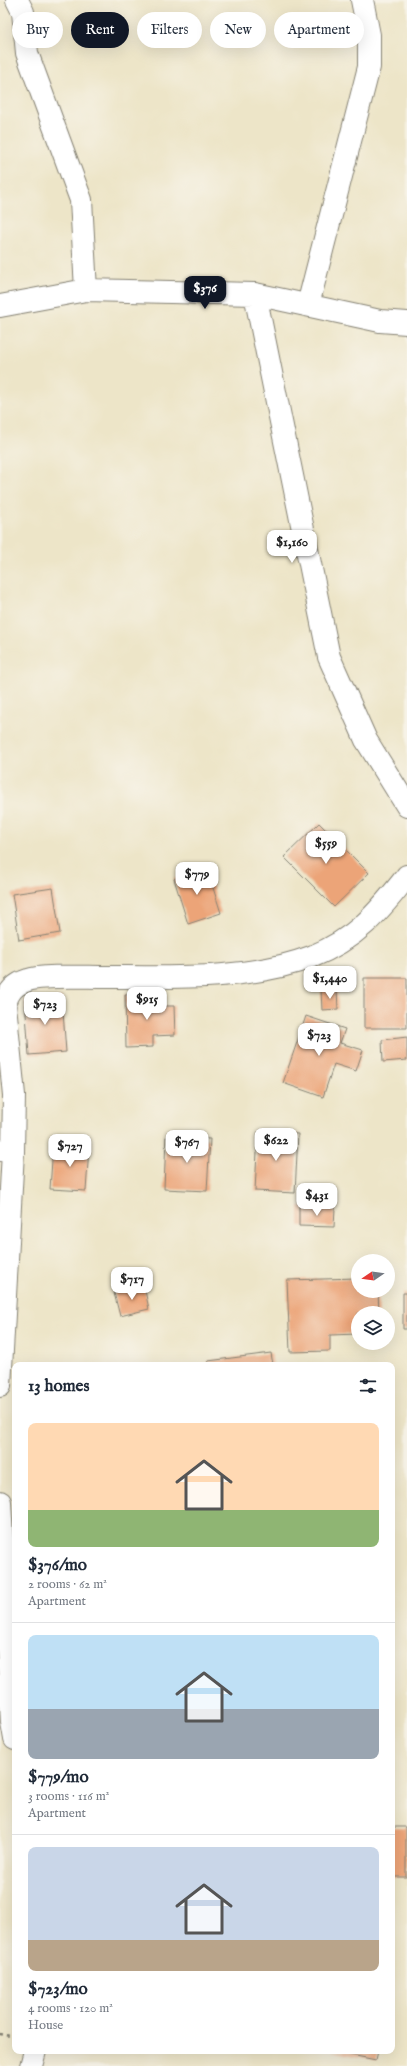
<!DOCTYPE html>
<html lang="en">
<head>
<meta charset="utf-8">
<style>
  :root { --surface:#fff; --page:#f6f6f7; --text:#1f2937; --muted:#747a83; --line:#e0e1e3; --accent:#111827 }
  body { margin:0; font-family:"IM FELL English",serif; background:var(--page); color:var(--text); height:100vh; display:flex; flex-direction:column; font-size:15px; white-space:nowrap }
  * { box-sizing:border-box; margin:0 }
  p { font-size:13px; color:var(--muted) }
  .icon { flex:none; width:22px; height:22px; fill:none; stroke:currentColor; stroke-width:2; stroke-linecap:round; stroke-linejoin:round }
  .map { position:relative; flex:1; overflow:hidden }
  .panel { position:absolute; left:12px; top:1362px; width:383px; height:692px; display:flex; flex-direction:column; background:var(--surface); border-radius:8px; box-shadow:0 4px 16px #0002 }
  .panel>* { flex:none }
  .banner { position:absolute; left:12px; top:12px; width:383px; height:36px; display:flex; gap:8px }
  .needle { width:26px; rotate:257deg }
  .fabs { position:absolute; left:351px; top:1254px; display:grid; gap:8px }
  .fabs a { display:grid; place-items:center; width:44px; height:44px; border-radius:50%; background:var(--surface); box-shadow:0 4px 16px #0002; font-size:20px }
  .price { position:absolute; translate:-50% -34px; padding:0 9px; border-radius:8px; background:#fff; color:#222; font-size:13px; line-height:26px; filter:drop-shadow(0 1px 2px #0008) }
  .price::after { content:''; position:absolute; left:50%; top:24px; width:12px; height:9px; margin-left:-6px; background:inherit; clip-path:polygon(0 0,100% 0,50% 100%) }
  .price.active { background:var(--accent); color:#fff }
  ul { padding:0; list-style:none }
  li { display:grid; align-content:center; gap:8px; height:212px; padding:0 16px }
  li+li { border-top:1px solid var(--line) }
  li span { display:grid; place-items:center; height:124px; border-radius:8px; color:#555 }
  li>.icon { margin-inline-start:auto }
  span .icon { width:72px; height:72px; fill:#fffc; stroke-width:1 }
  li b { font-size:17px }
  h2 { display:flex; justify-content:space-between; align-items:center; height:48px; padding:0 16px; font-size:17px }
  .pill { padding:0 14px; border-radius:18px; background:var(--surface); box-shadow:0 4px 16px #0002; font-size:14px; line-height:36px }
  .pill.active { background:var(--accent); color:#fff }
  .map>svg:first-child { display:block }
</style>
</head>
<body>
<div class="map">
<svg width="407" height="2066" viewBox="0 0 407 2066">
  <rect width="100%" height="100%" fill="#f7f3e8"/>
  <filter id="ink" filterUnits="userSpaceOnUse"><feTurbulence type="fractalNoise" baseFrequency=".025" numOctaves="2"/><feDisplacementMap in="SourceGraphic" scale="8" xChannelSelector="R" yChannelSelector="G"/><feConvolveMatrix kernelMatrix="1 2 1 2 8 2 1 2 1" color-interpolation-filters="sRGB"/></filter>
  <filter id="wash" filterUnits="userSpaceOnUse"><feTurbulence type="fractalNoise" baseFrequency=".012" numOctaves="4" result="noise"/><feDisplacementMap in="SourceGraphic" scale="16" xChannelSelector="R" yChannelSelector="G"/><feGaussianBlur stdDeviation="0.9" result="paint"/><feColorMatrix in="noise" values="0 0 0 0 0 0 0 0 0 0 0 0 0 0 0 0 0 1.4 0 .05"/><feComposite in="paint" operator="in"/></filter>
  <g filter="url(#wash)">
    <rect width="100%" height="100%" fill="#ede5c8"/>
    <g id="blocks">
      <!-- building -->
      <path fill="#eca478" d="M 319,823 L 369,873 L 334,907 L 284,857 Z
        M 207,869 L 221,913 L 188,924 L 174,879 Z
        M 53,888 L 60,933 L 19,940 L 12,894 Z
        M 364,978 L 407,978 L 407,1028 L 364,1028 Z
        M 337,989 L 338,1009 L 322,1010 L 321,990 Z
        M 125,995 L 151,995 L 152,1006 L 174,1006 L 175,1035 L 153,1036 L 153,1047 L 126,1048 Z
        M 62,998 L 66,1052 L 29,1055 L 25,1000 Z
        M 306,1016 L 345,1029 L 340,1043 L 363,1050 L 356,1071 L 334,1064 L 323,1097 L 283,1083 Z
        M 407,1037 L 407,1060 L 383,1062 L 382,1040 Z
        M 258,1132 L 298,1134 L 295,1193 L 255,1191 Z
        M 166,1137 L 210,1139 L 207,1191 L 164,1189 Z
        M 53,1146 L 89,1148 L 86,1191 L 50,1189 Z
        M 299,1206 L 335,1208 L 334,1227 L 299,1226 Z
        M 358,1278 L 358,1291 L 378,1291 L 379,1313 L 358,1313 L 358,1334 L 330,1335 L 330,1351 L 290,1352 L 287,1280 Z
        M 144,1286 L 149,1309 L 120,1316 L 114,1293 Z
        M 403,1293 L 407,1293 L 407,1329 L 403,1329 Z
        M 271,1353 L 273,1365 L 209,1365 L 208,1361 Z
        M 392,1827 L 406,1827 L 406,1877 L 392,1877 Z
        M 331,2051 L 378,2051 L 376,2060 Z"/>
    </g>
  </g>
  <g filter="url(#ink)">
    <use href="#blocks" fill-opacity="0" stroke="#848072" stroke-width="1"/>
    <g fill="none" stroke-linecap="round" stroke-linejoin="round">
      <!-- minor casing -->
      <g stroke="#848072" stroke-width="24">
        <path id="minor" d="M 17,0 L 23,12 L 27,53 L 81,200 L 86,290
          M 255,294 L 329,657 L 366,740 L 407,806
          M 308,305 L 369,67 L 369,35 L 362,0
          M 0,306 L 86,290 L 255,294 L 380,321 L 407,323
          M 0,1150 L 13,1152 L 14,1095 L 5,1005 C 8,991 15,984 28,980 C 42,975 84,977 101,977 C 169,977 247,981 311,957 C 356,939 378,913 407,876
          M 0,1386 L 13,1152
          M 0,1502 L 12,1722 L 15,1739
          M 31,2066 L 35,2051"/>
      </g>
      <!-- path -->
      <path stroke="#848072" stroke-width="2.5" stroke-dasharray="3 3" stroke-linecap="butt" d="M 0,2034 L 15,2037"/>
      <!-- minor -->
      <use href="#minor" stroke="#fff" stroke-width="22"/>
    </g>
  </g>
</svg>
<div class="fabs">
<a><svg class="needle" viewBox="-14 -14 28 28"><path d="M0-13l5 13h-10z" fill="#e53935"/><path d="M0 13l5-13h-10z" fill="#747a83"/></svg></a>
<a><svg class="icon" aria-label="layers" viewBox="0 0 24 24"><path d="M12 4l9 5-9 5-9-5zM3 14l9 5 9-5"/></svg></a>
</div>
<b class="price active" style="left:205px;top:310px">$376</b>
<b class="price" style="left:292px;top:564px">$1,160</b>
<b class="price" style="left:326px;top:865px">$559</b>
<b class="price" style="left:197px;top:896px">$779</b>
<b class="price" style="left:330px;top:1000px">$1,440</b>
<b class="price" style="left:147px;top:1021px">$915</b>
<b class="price" style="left:45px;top:1026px">$723</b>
<b class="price" style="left:319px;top:1057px">$723</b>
<b class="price" style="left:276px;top:1162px">$622</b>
<b class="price" style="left:187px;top:1164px">$767</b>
<b class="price" style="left:70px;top:1168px">$727</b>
<b class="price" style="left:317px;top:1217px">$431</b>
<b class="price" style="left:132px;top:1301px">$717</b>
<div class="banner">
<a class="pill">Buy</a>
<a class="pill active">Rent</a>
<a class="pill">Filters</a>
<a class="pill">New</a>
<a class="pill">Apartment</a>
</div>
<section class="panel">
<h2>13 homes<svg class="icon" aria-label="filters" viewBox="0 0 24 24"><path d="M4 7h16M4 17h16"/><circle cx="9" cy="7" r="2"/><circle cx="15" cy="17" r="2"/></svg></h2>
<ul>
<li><span style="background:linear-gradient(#ffd9b3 70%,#8fb573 0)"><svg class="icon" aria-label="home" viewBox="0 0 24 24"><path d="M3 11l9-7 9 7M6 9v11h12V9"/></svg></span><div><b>$376/mo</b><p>2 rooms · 62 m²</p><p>Apartment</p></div></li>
<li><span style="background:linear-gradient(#bfe0f5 60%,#9aa5b1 0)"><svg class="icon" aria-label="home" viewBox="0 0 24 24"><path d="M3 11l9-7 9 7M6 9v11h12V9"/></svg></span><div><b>$779/mo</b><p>3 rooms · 116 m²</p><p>Apartment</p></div></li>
<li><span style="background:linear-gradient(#c9d6e8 75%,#b9a48a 0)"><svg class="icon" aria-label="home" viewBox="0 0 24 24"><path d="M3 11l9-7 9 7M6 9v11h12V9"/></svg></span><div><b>$723/mo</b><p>4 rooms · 120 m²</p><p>House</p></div></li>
</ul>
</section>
</div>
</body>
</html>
